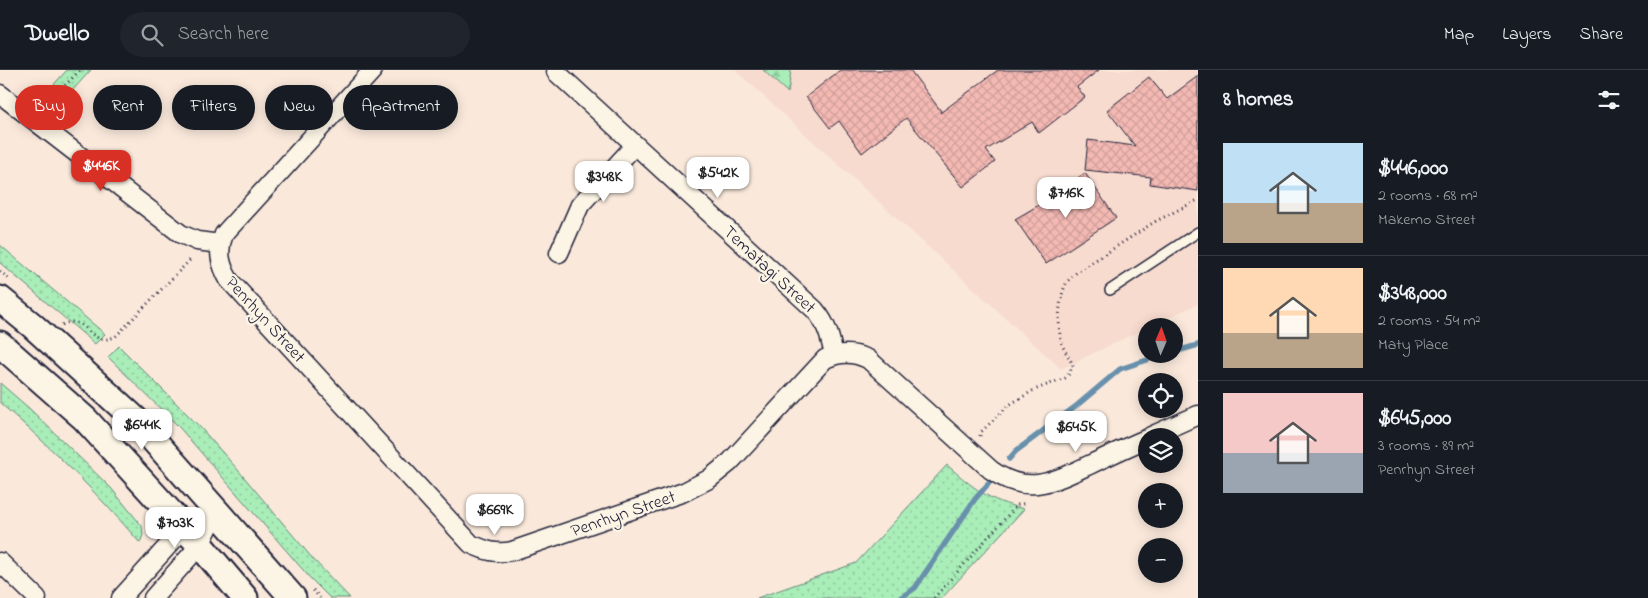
<!DOCTYPE html>
<html lang="en">
<head>
<meta charset="utf-8">
<style>
  :root { --surface:#171b24; --page:#20242c; --text:#f1f3f6; --muted:#9ea1a6; --line:#363941; --accent:#d93025 }
  body { margin:0; font-family:"Indie Flower",sans-serif; background:var(--page); color:var(--text); height:100vh; display:flex; flex-direction:column; font-size:19px; white-space:nowrap }
  * { box-sizing:border-box; margin:0 }
  p { font-size:16px; color:var(--muted) }
  .icon { flex:none; width:28px; height:28px; fill:none; stroke:currentColor; stroke-width:2; stroke-linecap:round; stroke-linejoin:round }
  .map { position:relative; flex:1; overflow:hidden }
  .sheet { display:flex; flex-direction:column; background:var(--surface); width:450px }
  .sheet>* { flex:none }
  .banner { position:absolute; left:15px; top:15px; width:475px; height:45px; display:flex; gap:10px }
  .needle { width:32px; rotate:2deg }
  .fabs { position:absolute; left:1138px; top:248px; display:grid; gap:10px }
  .fabs a { display:grid; place-items:center; width:45px; height:45px; border-radius:50%; background:var(--surface); box-shadow:0 2px 12px #0003; font-size:25px }
  .price { position:absolute; translate:-50% -42px; padding:0 11px; border-radius:10px; background:#fff; color:#222; font-size:16px; line-height:32px; filter:drop-shadow(0 1px 2px #0008) }
  .price::after { content:''; position:absolute; left:50%; top:30px; width:15px; height:11px; margin-left:-8px; background:inherit; clip-path:polygon(0 0,100% 0,50% 100%) }
  .price.active { background:var(--accent); color:#fff }
  ul { padding:0; list-style:none }
  li { display:flex; align-items:center; gap:15px; height:125px; padding:0 25px }
  li+li { border-top:1px solid var(--line) }
  li span { display:grid; place-items:center; flex:none; width:140px; height:100px; border-radius:0px; color:#555 }
  li>.icon { margin-inline-start:auto }
  span .icon { width:60px; height:60px; fill:#fffc; stroke-width:1 }
  li b { font-size:21px }
  h2 { display:flex; justify-content:space-between; align-items:center; height:60px; padding:0 25px; font-size:21px }
  .tag { padding:0 18px; border-radius:22px; background:var(--surface); box-shadow:0 2px 12px #0003; font-size:18px; line-height:45px }
  .tag.active { background:var(--accent); color:#fff }
  header { display:flex; align-items:center; gap:30px; box-sizing:border-box; height:70px; padding:0 25px; background:var(--surface); border-bottom:1px solid var(--line) }
  header strong { font-size:24px }
  nav { display:flex; gap:28px; margin-inline-start:auto; font-size:18px }
  .search { width:350px; height:45px; background:var(--page); display:flex; align-items:center; gap:12px; box-sizing:border-box; padding:0 18px; border-radius:28px; color:var(--muted); font-size:19px }
  main { display:flex; flex:1; min-height:0 }
  .map>svg:first-child { display:block }
</style>
</head>
<body>
<header>
<strong>Dwello</strong>
<div class="search"><svg class="icon" aria-label="search" viewBox="0 0 24 24"><circle cx="10" cy="10" r="6"/><path d="M15 15l6 6"/></svg>Search here</div>
<nav><a>Map</a><a>Layers</a><a>Share</a></nav>
</header>
<main>
<div class="map">
<svg width="1198" height="528" viewBox="0 0 1198 528">
  <defs>
    <pattern id="forest-firs" width="22" height="20" patternUnits="userSpaceOnUse" patternTransform="scale(1.25)"><rect width="22" height="20" fill="#a9edb8"/><path d="M5 1l3.5 6h-7zM16 11l3.5 6h-7z" fill="#91cb9f"/></pattern>
    <pattern id="park-dots" width="8" height="8" patternUnits="userSpaceOnUse" patternTransform="scale(1.25)"><rect width="8" height="8" fill="#a9edb8"/><path d="M2 2h.1M6 6h.1" fill="none" stroke="#91cb9f" stroke-width="1.8" stroke-linecap="round"/></pattern>
    <pattern id="building-cross-hatch" width="8" height="8" patternUnits="userSpaceOnUse" patternTransform="scale(1.25)"><rect width="8" height="8" fill="#f4b9b3"/><path d="M0 0l8 8M0 8l8-8" fill="none" stroke="#d19f9b"/></pattern>
  </defs>
  <rect width="100%" height="100%" fill="#fae9db"/>
  <filter id="ink" filterUnits="userSpaceOnUse"><feTurbulence type="fractalNoise" baseFrequency=".02" numOctaves="2"/><feDisplacementMap in="SourceGraphic" scale="10" xChannelSelector="R" yChannelSelector="G"/><feConvolveMatrix kernelMatrix="1 2 1 2 8 2 1 2 1" color-interpolation-filters="sRGB"/></filter>
  <g filter="url(#ink)">
    <!-- built -->
    <path fill="#f8dbcf" d="M 735,0 L 1198,0 L 1198,234 L 1151,256 L 1146,256 L 1146,258 L 1061,299 Z"/>
    <!-- forest -->
    <path fill="url(#forest-firs)" stroke="#66887a" d="M 763,0 L 791,0 L 788,23 Z"/>
    <!-- park -->
    <path fill="url(#park-dots)" stroke="#66887a" d="M 67,0 L 91,0 L 60,34 L 46,23 Z
      M 0,175 L 105,264 L 95,274 L 0,193 Z
      M 119,276 L 199,356 L 238,400 L 313,489 L 350,528 L 330,528 L 310,508 L 178,356 L 108,287 Z
      M 0,313 L 30,339 L 111,418 L 142,456 L 143,465 L 140,473 C 97,423 50,376 0,333 Z
      M 947,395 C 975,419 987,430 1024,439 L 942,528 L 757,528 L 856,493 Z"/>
    <g fill="none" stroke-linecap="round" stroke-linejoin="round">
      <!-- stream -->
      <path stroke="#6890ac" stroke-width="5.5" d="M 1174,282 L 1198,275
        M 1009,389 L 1016,381 L 1075,337 L 1120,299 L 1165,284
        M 900,528 L 915,518 L 975,429 L 989,413"/>
    </g>
    <!-- building -->
    <path fill="url(#building-cross-hatch)" stroke="#22223b" d="M 840,0 L 910,0 L 941,41 L 940,43 L 998,0 L 1099,0 L 1077,17 L 1085,27 L 1039,63 L 1032,52 L 986,80 L 995,92 L 963,117 L 906,48 L 862,83 L 839,51 L 830,58 L 806,27 Z
      M 1198,6 L 1198,121 L 1150,114 L 1151,107 L 1085,100 L 1088,70 L 1135,76 L 1107,40 L 1149,7 L 1167,29 Z
      M 1085,103 L 1116,148 L 1046,194 L 1015,149 L 1044,132 Z"/>
    <g fill="none" stroke-linecap="round" stroke-linejoin="round">
      <!-- lane casing -->
      <g stroke="#22223b" stroke-width="12">
        <path id="lane" d="M 1110,220 L 1198,162"/>
      </g>
      <!-- street casing -->
      <g stroke="#22223b" stroke-width="21">
        <path id="street" d="M 373,0 L 224,164 C 217,181 220,194 229,210 L 471,474 C 486,481 496,484 512,481 L 684,422 L 709,409 L 730,392 L 825,289 C 840,282 853,282 868,289 L 991,400 C 1027,426 1053,412 1089,395 C 1108,386 1127,377 1146,369
          M 556,2 L 815,240 C 827,254 830,267 834,285
          M 0,24 L 181,164 L 197,171 L 220,174
          M 559,183 L 580,135 L 635,75
          M 1151,366 L 1198,345
          M 0,492 L 37,528
          M 121,528 L 184,458 L 216,442
          M 153,528 L 200,475 L 216,442"/>
      </g>
      <!-- secondary casing -->
      <g stroke="#22223b" stroke-width="29">
        <path id="secondary" d="M 0,229 L 33,256 L 135,349 L 293,528
          M 0,274 L 85,349 L 200,475 L 245,528"/>
      </g>
      <!-- path -->
      <path stroke="#22223b" stroke-width="3" stroke-dasharray="1 4" stroke-linecap="butt" d="M 44,37 L 80,0
        M 0,201 L 9,209
        M 62,255 C 81,244 88,267 102,269 C 106,270 111,268 115,267 L 192,188
        M 980,366 L 981,362 L 1009,335 L 1034,320 L 1065,308 L 1069,304 L 1073,295 C 1070,289 1066,283 1063,277 C 1057,262 1058,229 1066,214 C 1068,210 1073,206 1077,202 L 1156,151 L 1198,130
        M 313,520 L 320,528
        M 934,528 L 1017,435 L 1027,433"/>
      <!-- lane -->
      <use href="#lane" stroke="#fcf5e5" stroke-width="9"/>
      <!-- street -->
      <use href="#street" stroke="#fcf5e5" stroke-width="18"/>
      <!-- secondary -->
      <use href="#secondary" stroke="#fcf5e5" stroke-width="25"/>
    </g>
  </g>
  <g text-anchor="middle" stroke-width="4.5" stroke-linejoin="round" paint-order="stroke">
    <!-- street labels -->
    <g font-size="18" fill="#22223b" stroke="#fcf5e5">
      <text transform="translate(770 199) rotate(43)" y="6">Tematagi Street</text>
      <text transform="translate(266 249) rotate(48)" y="6">Penrhyn Street</text>
      <text transform="translate(623 443) rotate(-19)" y="6">Penrhyn Street</text>
    </g>
  </g>
</svg>
<div class="fabs">
<a><svg class="needle" viewBox="-14 -14 28 28"><path d="M0-13l5 13h-10z" fill="#e53935"/><path d="M0 13l5-13h-10z" fill="#9ea1a6"/></svg></a>
<a><svg class="icon" aria-label="locate" viewBox="0 0 24 24"><circle cx="12" cy="12" r="6"/><path d="M12 2v4M12 18v4M2 12h4M18 12h4"/></svg></a>
<a><svg class="icon" aria-label="layers" viewBox="0 0 24 24"><path d="M12 4l9 5-9 5-9-5zM3 14l9 5 9-5"/></svg></a>
<a>+</a>
<a>−</a>
</div>
<b class="price active" style="left:101px;top:122px">$446K</b>
<b class="price" style="left:718px;top:129px">$542K</b>
<b class="price" style="left:604px;top:133px">$348K</b>
<b class="price" style="left:1066px;top:149px">$716K</b>
<b class="price" style="left:142px;top:381px">$644K</b>
<b class="price" style="left:1076px;top:383px">$645K</b>
<b class="price" style="left:495px;top:466px">$669K</b>
<b class="price" style="left:175px;top:479px">$703K</b>
<div class="banner">
<a class="tag active">Buy</a>
<a class="tag">Rent</a>
<a class="tag">Filters</a>
<a class="tag">New</a>
<a class="tag">Apartment</a>
</div>
</div>
<section class="sheet">
<h2>8 homes<svg class="icon" aria-label="filters" viewBox="0 0 24 24"><path d="M4 7h16M4 17h16"/><circle cx="9" cy="7" r="2"/><circle cx="15" cy="17" r="2"/></svg></h2>
<ul>
<li><span style="background:linear-gradient(#bfe0f5 60%,#b9a48a 0)"><svg class="icon" aria-label="home" viewBox="0 0 24 24"><path d="M3 11l9-7 9 7M6 9v11h12V9"/></svg></span><div><b>$446,000</b><p>2 rooms · 68 m²</p><p>Makemo Street</p></div></li>
<li><span style="background:linear-gradient(#ffd9b3 65%,#b9a48a 0)"><svg class="icon" aria-label="home" viewBox="0 0 24 24"><path d="M3 11l9-7 9 7M6 9v11h12V9"/></svg></span><div><b>$348,000</b><p>2 rooms · 54 m²</p><p>Maty Place</p></div></li>
<li><span style="background:linear-gradient(#f6c9c9 60%,#9aa5b1 0)"><svg class="icon" aria-label="home" viewBox="0 0 24 24"><path d="M3 11l9-7 9 7M6 9v11h12V9"/></svg></span><div><b>$645,000</b><p>3 rooms · 89 m²</p><p>Penrhyn Street</p></div></li>
</ul>
</section>
</main>
</body>
</html>
